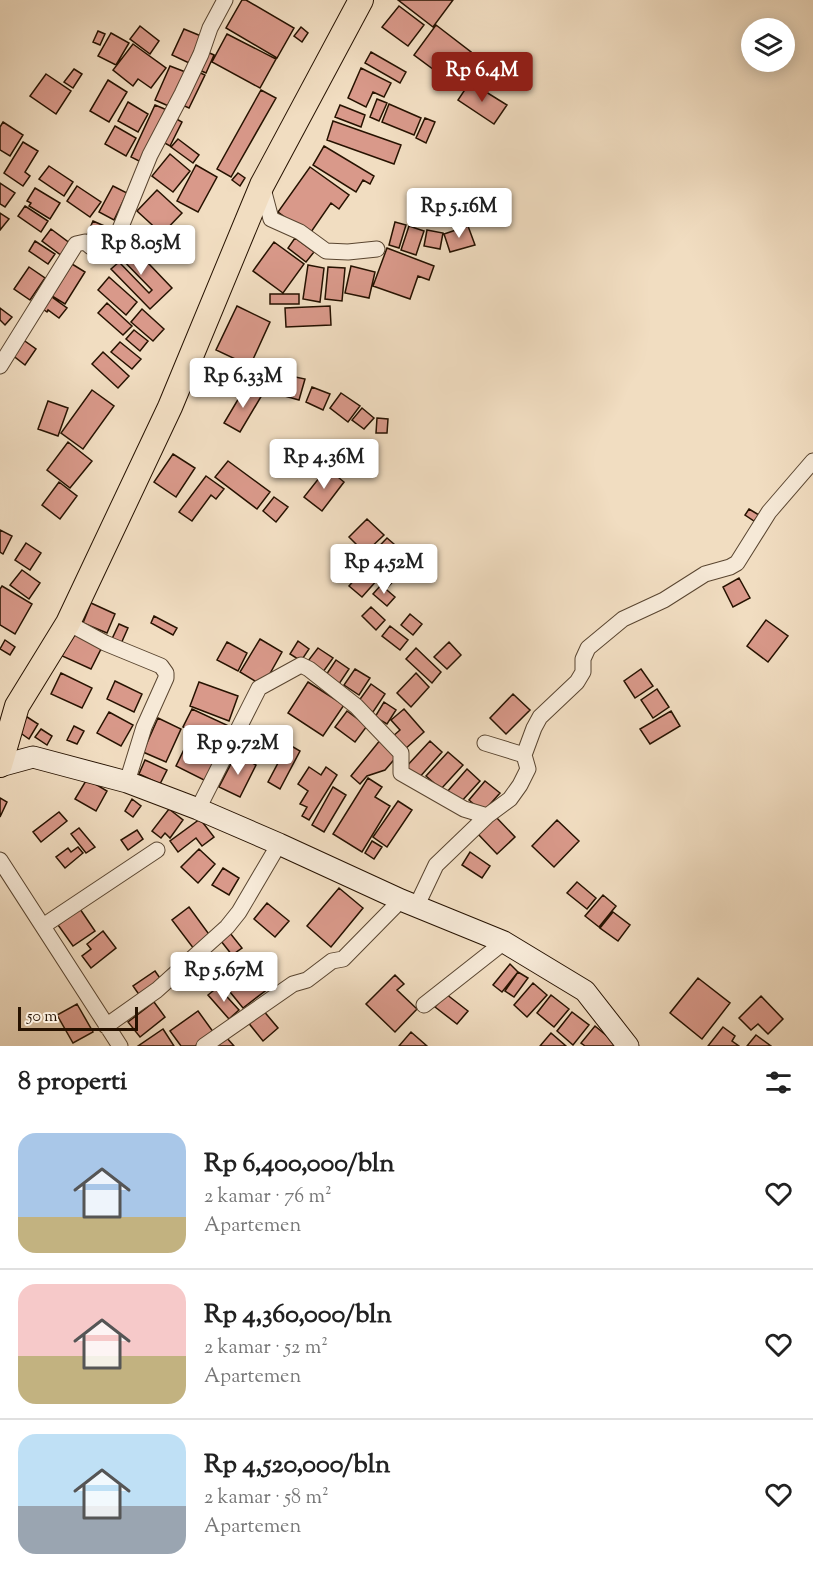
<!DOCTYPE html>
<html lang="id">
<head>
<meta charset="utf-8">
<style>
  :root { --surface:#fff; --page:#f2f2f2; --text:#222; --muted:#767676; --line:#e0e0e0; --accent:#8f2418 }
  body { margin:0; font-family:"Sorts Mill Goudy",serif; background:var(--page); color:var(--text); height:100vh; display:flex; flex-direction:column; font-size:22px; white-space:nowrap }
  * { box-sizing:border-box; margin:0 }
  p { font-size:20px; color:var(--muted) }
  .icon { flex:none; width:33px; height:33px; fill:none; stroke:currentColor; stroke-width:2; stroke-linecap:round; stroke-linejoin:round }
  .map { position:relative; height:1046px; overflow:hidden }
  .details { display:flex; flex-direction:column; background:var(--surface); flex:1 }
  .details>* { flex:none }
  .tools { position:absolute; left:741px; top:18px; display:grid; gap:12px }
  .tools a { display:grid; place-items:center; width:54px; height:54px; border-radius:50%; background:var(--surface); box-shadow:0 3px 15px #0003; font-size:30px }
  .scale { position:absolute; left:18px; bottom:15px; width:120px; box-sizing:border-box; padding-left:6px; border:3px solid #261200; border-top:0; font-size:16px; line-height:21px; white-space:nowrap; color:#261200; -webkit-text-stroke:4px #f6e9d7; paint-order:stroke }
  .price { position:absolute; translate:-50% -51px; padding:0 14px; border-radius:6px; background:#fff; color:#222; font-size:20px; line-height:39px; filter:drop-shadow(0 2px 3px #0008) }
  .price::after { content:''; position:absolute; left:50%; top:36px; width:18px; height:14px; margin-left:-9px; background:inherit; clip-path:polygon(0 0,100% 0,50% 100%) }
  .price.current { background:var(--accent); color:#fff }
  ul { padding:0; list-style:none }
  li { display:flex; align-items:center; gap:18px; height:150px; padding:0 18px }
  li+li { border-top:2px solid var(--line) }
  li span { display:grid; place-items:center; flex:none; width:168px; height:120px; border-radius:18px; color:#555 }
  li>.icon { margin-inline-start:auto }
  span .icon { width:72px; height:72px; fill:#fffc; stroke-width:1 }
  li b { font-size:26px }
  h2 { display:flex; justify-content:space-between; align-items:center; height:72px; padding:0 18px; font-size:26px }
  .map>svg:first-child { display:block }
</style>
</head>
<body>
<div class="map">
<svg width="813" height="1046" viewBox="0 0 813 1046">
  <rect width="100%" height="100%" fill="#f1ddc1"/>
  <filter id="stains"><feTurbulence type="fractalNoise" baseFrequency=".00333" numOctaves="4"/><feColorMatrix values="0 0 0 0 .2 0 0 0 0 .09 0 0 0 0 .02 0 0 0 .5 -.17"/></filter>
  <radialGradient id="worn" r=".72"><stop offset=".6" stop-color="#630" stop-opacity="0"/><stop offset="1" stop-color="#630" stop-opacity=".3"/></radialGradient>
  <!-- building -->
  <path fill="#d9998a" stroke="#261200" stroke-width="1.5" d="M 242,0 L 246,0 L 294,28 L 277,58 L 226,28 Z
    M 398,0 L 453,0 L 433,27 Z
    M 399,6 L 424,25 L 408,46 L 382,27 Z
    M 436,25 L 471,52 L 449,81 L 414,55 Z
    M 140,26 L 159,41 L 150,54 L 130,39 Z
    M 301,27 L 308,33 L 302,42 L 294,36 Z
    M 184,29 L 201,36 L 189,63 L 172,55 Z
    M 98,31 L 105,34 L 100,45 L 93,42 Z
    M 111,33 L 129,43 L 116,65 L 98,56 Z
    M 227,34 L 276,59 L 260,88 L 212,62 Z
    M 133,44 L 166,68 L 151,88 L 138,79 L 133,86 L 113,70 Z
    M 205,51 L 214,55 L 206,73 L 197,69 Z
    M 371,52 L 406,72 L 400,83 L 365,63 Z
    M 170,66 L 188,73 L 173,108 L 155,100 Z
    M 361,68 L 391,83 L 384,97 L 373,92 L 366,107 L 348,98 Z
    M 74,69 L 82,74 L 73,88 L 64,82 Z
    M 196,71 L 205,75 L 189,108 L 180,104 Z
    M 46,74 L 71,91 L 56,114 L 30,96 Z
    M 108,80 L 127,92 L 109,122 L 90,111 Z
    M 470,82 L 507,105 L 494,124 L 458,100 Z
    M 261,90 L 276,98 L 231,177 L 217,169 Z
    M 377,99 L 387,103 L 379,121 L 370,117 Z
    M 128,102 L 148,114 L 138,132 L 118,121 Z
    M 389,104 L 421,118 L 414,135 L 382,122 Z
    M 155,105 L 167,110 L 143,163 L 131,157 Z
    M 340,105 L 365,115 L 361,127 L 335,117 Z
    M 173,117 L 182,122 L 170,146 L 161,141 Z
    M 425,118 L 435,122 L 426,143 L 416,138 Z
    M 333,121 L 401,145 L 394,164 L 327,140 Z
    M 3,122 L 23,135 L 10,156 L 0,150 L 0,127 Z
    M 115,126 L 136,138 L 126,156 L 105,144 Z
    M 178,139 L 199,155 L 193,163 L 171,147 Z
    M 23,142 L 38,151 L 25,172 L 30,176 L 23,186 L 4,173 Z
    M 324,146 L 374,176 L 370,184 L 363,180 L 356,192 L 313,165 Z
    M 170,154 L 190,171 L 173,192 L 152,176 Z
    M 196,165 L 217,177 L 198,212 L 177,201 Z
    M 49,166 L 73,182 L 64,196 L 39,179 Z
    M 310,167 L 349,195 L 339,209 L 331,203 L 309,235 L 278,212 Z
    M 238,173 L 245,178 L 240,186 L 232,180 Z
    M 0,183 L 15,193 L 5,207 L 0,204 Z
    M 77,186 L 101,202 L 90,217 L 67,201 Z
    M 113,186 L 127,193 L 114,220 L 99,212 Z
    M 35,188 L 60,203 L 50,219 L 29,206 L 31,203 L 27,201 Z
    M 157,190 L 182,213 L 162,234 L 137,211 Z
    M 25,206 L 48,221 L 41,232 L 18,216 Z
    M 0,213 L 9,219 L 0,230 Z
    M 491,216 L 493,223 L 479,226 L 477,219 Z
    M 93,221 L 109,228 L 102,244 L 86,237 Z
    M 395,222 L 406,225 L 399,248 L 389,245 Z
    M 409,226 L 424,231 L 416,255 L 401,250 Z
    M 468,226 L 475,245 L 450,252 L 444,234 Z
    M 51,229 L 71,244 L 62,256 L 42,241 Z
    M 427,230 L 443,233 L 440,249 L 424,246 Z
    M 295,238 L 314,252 L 306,262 L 288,248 Z
    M 35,241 L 55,254 L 48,264 L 29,251 Z
    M 127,241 L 172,288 L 150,309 L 111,269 L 119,262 L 149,293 L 152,290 L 115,252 Z
    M 274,242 L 304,264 L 283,293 L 253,271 Z
    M 387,248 L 434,266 L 429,280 L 418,276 L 410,299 L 373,286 Z
    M 72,264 L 85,272 L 65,304 L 52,296 Z
    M 308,265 L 324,268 L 320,302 L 303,299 Z
    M 351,266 L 375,272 L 369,298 L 345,293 Z
    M 29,267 L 45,278 L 30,300 L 14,289 Z
    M 328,267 L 345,268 L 342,301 L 325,299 Z
    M 109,277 L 137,302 L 126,315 L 98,290 Z
    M 270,294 L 299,294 L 299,304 L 270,304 Z
    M 49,295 L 67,308 L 59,318 L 48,310 L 47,312 L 40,307 Z
    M 107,303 L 132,326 L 123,335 L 98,313 Z
    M 237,306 L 270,322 L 250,366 L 216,350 Z
    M 330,306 L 331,325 L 286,327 L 285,308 Z
    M 0,308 L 12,317 L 5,325 L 0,320 Z
    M 142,309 L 164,329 L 153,341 L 131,322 Z
    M 134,330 L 148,341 L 140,351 L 126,339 Z
    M 22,339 L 36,349 L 25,365 L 11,354 Z
    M 120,342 L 141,359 L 132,369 L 111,352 Z
    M 103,352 L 129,376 L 118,388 L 92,364 Z
    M 286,375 L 305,379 L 299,400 L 281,395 Z
    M 246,386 L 262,395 L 240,432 L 224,423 Z
    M 312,387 L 330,394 L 323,410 L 306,402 Z
    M 92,390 L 114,406 L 83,449 L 61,433 Z
    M 341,393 L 360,406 L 348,422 L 330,408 Z
    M 48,401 L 68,408 L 58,436 L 38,429 Z
    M 362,408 L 374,418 L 364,429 L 352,420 Z
    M 377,418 L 388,419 L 387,433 L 376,433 Z
    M 68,442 L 92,461 L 70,488 L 47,470 Z
    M 173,454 L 195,468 L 176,497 L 154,482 Z
    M 228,461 L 270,492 L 257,509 L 215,477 Z
    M 327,468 L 344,482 L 322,511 L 304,497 Z
    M 206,476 L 224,489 L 216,499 L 211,495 L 192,521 L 179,512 Z
    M 59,482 L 77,496 L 60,519 L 42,505 Z
    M 274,497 L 288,507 L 276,522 L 263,511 Z
    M 749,509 L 759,515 L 754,521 L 745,515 Z
    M 367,519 L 384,535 L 365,553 L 349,537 Z
    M 0,530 L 12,536 L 3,554 L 0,552 Z
    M 387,538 L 409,557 L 396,571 L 386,561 L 377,570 L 366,560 Z
    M 26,543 L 41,553 L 30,570 L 15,560 Z
    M 388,566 L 398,576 L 388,587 L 378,577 Z
    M 365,568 L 378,579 L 362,597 L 349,586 Z
    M 22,570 L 40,583 L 29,599 L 10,585 Z
    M 739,578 L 750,598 L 733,607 L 723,587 Z
    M 381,585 L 395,597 L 387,606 L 373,594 Z
    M 2,586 L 32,604 L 15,634 L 0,625 L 0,589 Z
    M 91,603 L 115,614 L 107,633 L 83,623 Z
    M 371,607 L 385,620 L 376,630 L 362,616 Z
    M 410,614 L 422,624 L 413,635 L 401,625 Z
    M 154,616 L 177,628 L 173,635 L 151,623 Z
    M 766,620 L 788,636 L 768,662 L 747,646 Z
    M 119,624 L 128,628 L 120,646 L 111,641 Z
    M 390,626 L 408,640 L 400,650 L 382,636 Z
    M 71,632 L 102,647 L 91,669 L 60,655 Z
    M 260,639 L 282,652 L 263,686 L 240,672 Z
    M 5,640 L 15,647 L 10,655 L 0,649 Z
    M 298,641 L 309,649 L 301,661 L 290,654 Z
    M 227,642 L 247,653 L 238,671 L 217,660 Z
    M 449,642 L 461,655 L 447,669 L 434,657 Z
    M 318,648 L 333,658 L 323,672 L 308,661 Z
    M 416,648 L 441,672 L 432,683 L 406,659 Z
    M 336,660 L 349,669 L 339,684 L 326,675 Z
    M 355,669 L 370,678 L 359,695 L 344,685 Z
    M 641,669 L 653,686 L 635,698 L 624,681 Z
    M 61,673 L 92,688 L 82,708 L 51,694 Z
    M 416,673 L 429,687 L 411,707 L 397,693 Z
    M 115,681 L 142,694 L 134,712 L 107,699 Z
    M 199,682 L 238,696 L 229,721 L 190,706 Z
    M 308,682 L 344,705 L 323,736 L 288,713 Z
    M 371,684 L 385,694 L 373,712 L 358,702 Z
    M 657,689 L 669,707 L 653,718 L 641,700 Z
    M 513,694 L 530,710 L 506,734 L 490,718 Z
    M 384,702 L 396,710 L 387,724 L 375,717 Z
    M 192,709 L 231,727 L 223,745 L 183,727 Z
    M 404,709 L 424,732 L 404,750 L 392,737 L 400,730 L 391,720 Z
    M 347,711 L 367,726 L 355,742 L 335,727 Z
    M 671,711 L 680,726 L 650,744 L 640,729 Z
    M 109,712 L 133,725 L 121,746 L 97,733 Z
    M 24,715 L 38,724 L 29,739 L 15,729 Z
    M 158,718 L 181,729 L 166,762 L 143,752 Z
    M 74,726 L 84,731 L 77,744 L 67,740 Z
    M 41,729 L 52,736 L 47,745 L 35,737 Z
    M 191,735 L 221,749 L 206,781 L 176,766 Z
    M 381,739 L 399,754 L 385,770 L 367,776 L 360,784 L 351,776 Z
    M 430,741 L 442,752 L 418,779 L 405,768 Z
    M 288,744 L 300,751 L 280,789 L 268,782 Z
    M 448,752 L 463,765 L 441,789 L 426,776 Z
    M 236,754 L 256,765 L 240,797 L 219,787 Z
    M 145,760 L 167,770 L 160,784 L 139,774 Z
    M 309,767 L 321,775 L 326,767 L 337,775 L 309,820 L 302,816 L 307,807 L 300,804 L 308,791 L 298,784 Z
    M 467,769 L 480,781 L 460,803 L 447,792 Z
    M 368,778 L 382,787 L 375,797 L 390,806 L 362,852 L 333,834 Z
    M 87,779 L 107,791 L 96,811 L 75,799 Z
    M 485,781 L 500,793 L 483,812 L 469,800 Z
    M 333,787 L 346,795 L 324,832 L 312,825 Z
    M 0,798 L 7,802 L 0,817 Z
    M 132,799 L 141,806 L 133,817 L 125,811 Z
    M 398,801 L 412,810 L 387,847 L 373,837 Z
    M 169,809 L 183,820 L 170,838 L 165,833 L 161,838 L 152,831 Z
    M 59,812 L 67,821 L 41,842 L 33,832 Z
    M 495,816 L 515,837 L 497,854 L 477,833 Z
    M 200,819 L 214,837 L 202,846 L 196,838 L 178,852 L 170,841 Z
    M 557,820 L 579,841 L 554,867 L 532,846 Z
    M 79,828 L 95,847 L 86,853 L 71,834 Z
    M 137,830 L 143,839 L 128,850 L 121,840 Z
    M 372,841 L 382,847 L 374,859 L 365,853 Z
    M 78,847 L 83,853 L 65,868 L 56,857 L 68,848 L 71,852 Z
    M 199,849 L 215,864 L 198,883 L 181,867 Z
    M 470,852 L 490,866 L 482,878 L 462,865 Z
    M 223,868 L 239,878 L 229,895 L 212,885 Z
    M 577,882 L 596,898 L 587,909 L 567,893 Z
    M 339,888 L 363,908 L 331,947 L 307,926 Z
    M 603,895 L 616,906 L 599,927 L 585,916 Z
    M 267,903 L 289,921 L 275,937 L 254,919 Z
    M 189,907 L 211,937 L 194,949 L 172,920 Z
    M 80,909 L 95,931 L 73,946 L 58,925 Z
    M 613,912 L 630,925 L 618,941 L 600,928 Z
    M 103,931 L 116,948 L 91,968 L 82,956 L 91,949 L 87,944 Z
    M 230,933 L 242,948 L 232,955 L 221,941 Z
    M 226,957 L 238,972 L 225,982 L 214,967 Z
    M 256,963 L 273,985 L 243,1008 L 226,987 Z
    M 510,964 L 518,972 L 502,992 L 493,985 Z
    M 155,971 L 162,981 L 140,996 L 133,986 Z
    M 518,972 L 528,978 L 514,997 L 505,991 Z
    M 395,975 L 404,984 L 397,990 L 417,1009 L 395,1032 L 366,1004 Z
    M 698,978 L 730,1003 L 702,1039 L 670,1013 Z
    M 533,983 L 547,995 L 527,1017 L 514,1005 Z
    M 218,987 L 239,1010 L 229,1019 L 208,995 Z
    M 446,994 L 468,1011 L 457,1024 L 435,1007 Z
    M 551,995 L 569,1009 L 554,1027 L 537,1013 Z
    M 761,996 L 783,1019 L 768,1034 L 758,1024 L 751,1030 L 739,1018 Z
    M 154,1002 L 165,1017 L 140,1037 L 128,1022 Z
    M 77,1004 L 93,1032 L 73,1043 L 57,1015 Z
    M 262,1009 L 278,1028 L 263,1041 L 247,1021 Z
    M 198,1011 L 214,1033 L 195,1046 L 181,1046 L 170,1031 Z
    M 572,1012 L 589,1025 L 573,1045 L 557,1031 Z
    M 595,1026 L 619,1046 L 585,1046 L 581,1043 Z
    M 723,1027 L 735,1036 L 732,1041 L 739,1046 L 708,1046 Z
    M 163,1029 L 174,1046 L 138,1046 Z
    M 411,1032 L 427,1046 L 399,1046 Z
    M 551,1033 L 566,1046 L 540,1046 Z
    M 756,1035 L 771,1046 L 747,1046 Z
    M 226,1037 L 234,1046 L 217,1046 Z"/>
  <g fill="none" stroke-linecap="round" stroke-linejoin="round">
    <!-- minor casing -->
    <g stroke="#594530" stroke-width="17">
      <path id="minor" d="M 262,185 L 271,219 L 300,232 L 326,251 L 348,252 L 377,249
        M 0,366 L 76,244 L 85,242 L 91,247 L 105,252 L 116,239 L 150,155 L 182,94 L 201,54 L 210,28 L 225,0
        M 68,623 L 105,643 L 161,666 L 166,673 L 166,678 L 144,727 L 127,782
        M 485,743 L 524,755
        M 198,809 L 259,688 L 301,665 L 309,669 L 356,706 L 401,753 L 401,773 L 464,809 L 487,816
        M 0,860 L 120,1046
        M 417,905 L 436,865 L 487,816 L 510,799 L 520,785 L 528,769 L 524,755 L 534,728 L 540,717 L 577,682 L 583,672 L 583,659 L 588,648 L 623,619 L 664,600 L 705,574 L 730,567 L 737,563 L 769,512 L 813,461
        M 43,926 L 157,850
        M 424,1005 L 504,942
        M 106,1026 L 157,990 L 227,927 L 239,912 L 279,844
        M 204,1046 L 293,984 L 307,980 L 332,961 L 343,959 L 401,900"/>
    </g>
    <!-- secondary casing -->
    <g stroke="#261200" stroke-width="23">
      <path id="secondary" d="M 0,766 L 33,757 L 127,782 L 198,809 L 279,844 L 401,900 L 504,942 L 585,991 L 628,1046"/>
    </g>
    <!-- trunk casing -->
    <g stroke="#261200" stroke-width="26">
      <path id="trunk" d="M 0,765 L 17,706 L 68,623 L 170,407 L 262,185 L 361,0"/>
    </g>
    <!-- minor -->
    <use href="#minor" stroke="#f6e9d7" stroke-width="15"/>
    <!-- secondary -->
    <use href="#secondary" stroke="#f6e9d7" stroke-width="21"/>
    <!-- trunk -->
    <use href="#trunk" stroke="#f1ddc1" stroke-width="24"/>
  </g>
  <rect width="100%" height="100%" filter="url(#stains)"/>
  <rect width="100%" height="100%" fill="url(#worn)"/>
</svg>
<div class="tools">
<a><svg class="icon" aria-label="layers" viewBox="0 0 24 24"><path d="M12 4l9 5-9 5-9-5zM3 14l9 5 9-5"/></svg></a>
</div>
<div class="scale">50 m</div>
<b class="price current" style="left:482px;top:103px">Rp 6.4M</b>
<b class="price" style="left:459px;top:239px">Rp 5.16M</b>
<b class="price" style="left:141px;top:276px">Rp 8.05M</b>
<b class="price" style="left:243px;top:409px">Rp 6.33M</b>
<b class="price" style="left:324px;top:490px">Rp 4.36M</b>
<b class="price" style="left:384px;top:595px">Rp 4.52M</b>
<b class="price" style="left:238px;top:776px">Rp 9.72M</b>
<b class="price" style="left:224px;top:1003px">Rp 5.67M</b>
</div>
<section class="details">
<h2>8 properti<svg class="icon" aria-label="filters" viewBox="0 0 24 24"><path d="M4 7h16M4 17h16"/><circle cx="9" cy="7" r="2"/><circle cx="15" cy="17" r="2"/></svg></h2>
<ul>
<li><span style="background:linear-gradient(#a9c7e8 70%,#c2b280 0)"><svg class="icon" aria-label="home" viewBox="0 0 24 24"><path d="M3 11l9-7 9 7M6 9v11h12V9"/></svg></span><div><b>Rp 6,400,000/bln</b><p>2 kamar · 76 m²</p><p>Apartemen</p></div><svg class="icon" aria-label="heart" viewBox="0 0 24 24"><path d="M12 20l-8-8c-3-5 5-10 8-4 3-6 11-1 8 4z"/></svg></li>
<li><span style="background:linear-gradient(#f6c9c9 60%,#c2b280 0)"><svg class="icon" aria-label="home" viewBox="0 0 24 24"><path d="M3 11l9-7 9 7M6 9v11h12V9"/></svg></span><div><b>Rp 4,360,000/bln</b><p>2 kamar · 52 m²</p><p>Apartemen</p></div><svg class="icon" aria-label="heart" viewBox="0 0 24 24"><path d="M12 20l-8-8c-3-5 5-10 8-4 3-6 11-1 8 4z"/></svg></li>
<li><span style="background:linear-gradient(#bfe0f5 60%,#9aa5b1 0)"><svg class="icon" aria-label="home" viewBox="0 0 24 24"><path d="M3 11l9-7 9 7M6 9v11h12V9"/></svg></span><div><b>Rp 4,520,000/bln</b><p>2 kamar · 58 m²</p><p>Apartemen</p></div><svg class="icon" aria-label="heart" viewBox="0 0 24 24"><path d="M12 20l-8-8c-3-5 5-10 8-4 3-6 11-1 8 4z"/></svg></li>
</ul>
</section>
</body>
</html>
